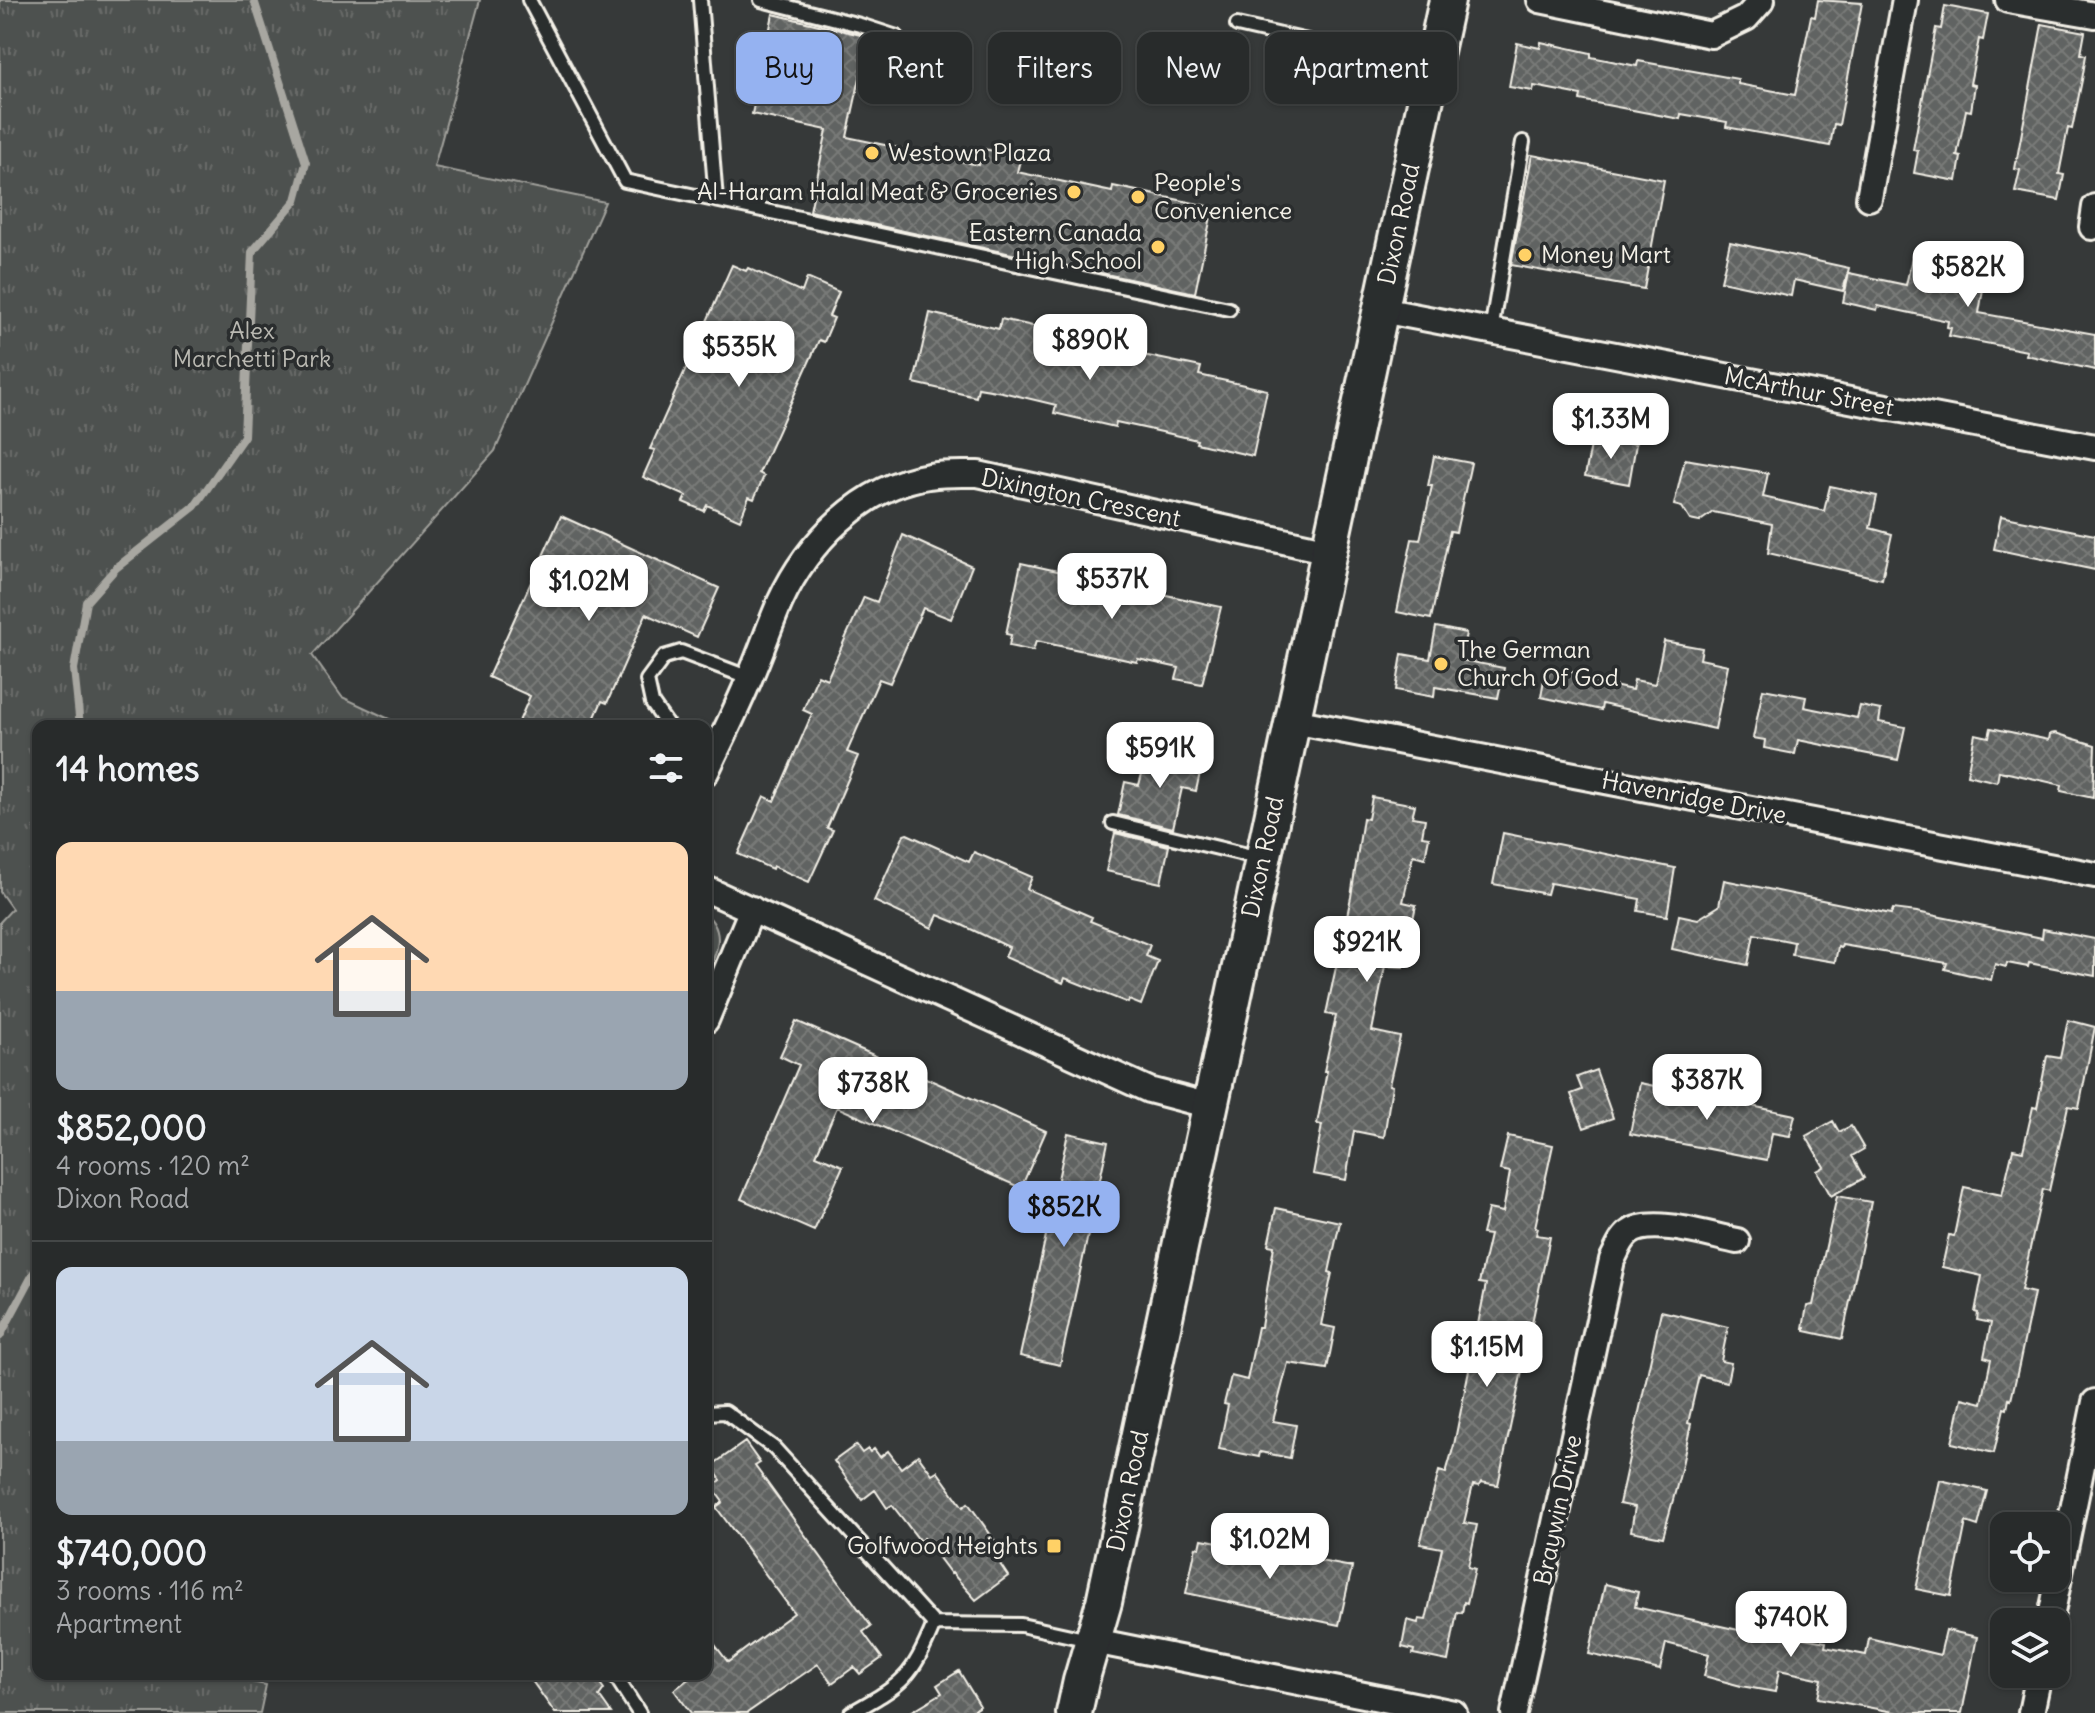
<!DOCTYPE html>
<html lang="en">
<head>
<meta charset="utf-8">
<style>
  :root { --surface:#282b2b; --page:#303333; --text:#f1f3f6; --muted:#a5a7a9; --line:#444747; --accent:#95b2f1 }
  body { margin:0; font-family:Delius,sans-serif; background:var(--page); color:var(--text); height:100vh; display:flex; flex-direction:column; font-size:30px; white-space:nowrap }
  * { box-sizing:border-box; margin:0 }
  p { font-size:26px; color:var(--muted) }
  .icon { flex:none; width:44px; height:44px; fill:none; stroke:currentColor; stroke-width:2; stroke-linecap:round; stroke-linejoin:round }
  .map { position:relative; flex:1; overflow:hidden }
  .details { position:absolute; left:32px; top:720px; width:680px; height:960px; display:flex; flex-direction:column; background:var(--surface); border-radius:16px; box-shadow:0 2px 6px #0004,0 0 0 2px var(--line) }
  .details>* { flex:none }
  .guide { position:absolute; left:736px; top:32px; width:760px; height:72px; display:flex; gap:16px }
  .tools { position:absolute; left:1990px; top:1512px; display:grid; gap:16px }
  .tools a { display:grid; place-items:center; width:80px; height:80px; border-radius:16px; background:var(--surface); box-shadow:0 2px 6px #0004,0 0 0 2px var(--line); font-size:40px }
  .price { position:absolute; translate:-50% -68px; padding:0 18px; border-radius:16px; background:#fff; color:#222; font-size:26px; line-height:52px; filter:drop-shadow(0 2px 4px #0008) }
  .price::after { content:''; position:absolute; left:50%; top:48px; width:24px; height:18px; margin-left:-12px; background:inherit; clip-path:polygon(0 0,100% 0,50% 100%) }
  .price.current { background:var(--accent); color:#111 }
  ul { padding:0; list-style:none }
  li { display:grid; align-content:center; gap:16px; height:424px; padding:0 24px }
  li+li { border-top:2px solid var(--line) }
  li span { display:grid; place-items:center; height:248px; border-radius:16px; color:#555 }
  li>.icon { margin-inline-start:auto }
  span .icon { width:144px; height:144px; fill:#fffc; stroke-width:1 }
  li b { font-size:34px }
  h2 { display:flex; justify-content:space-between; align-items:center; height:96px; padding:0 24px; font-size:34px }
  .chip { padding:0 28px; border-radius:16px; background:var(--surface); box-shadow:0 2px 6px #0004,0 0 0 2px var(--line); font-size:28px; line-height:72px }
  .chip.current { background:var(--accent); color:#111 }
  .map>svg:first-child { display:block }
</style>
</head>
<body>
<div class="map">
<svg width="2095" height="1713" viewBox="0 0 2095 1713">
  <defs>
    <pattern id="park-tufts" width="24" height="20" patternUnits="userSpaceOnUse" patternTransform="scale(2)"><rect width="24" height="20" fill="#4e514f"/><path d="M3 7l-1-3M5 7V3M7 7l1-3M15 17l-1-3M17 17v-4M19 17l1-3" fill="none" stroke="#686a68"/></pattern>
    <pattern id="building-cross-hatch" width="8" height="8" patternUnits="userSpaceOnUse" patternTransform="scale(2)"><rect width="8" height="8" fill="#616362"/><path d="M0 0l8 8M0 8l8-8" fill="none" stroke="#787a78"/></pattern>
  </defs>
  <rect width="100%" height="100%" fill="#363939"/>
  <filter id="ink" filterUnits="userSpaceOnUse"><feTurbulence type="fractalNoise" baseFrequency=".0125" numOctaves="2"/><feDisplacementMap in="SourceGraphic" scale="16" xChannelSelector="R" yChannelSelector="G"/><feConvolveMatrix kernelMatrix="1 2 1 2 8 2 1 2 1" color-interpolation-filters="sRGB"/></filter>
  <g filter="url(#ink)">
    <!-- grass -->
    <path fill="#4e514f" stroke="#a1a19c" stroke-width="2" d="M 706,914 C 727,933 716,954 706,977 Z"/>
    <!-- park -->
    <path fill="url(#park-tufts)" stroke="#a1a19c" stroke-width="2" d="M 0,0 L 480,0 L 434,167 L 605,202 L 495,451 L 312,655 L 342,697 L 404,726 L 38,726 L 38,1674 L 212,1674 L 266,1685 L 260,1713 L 0,1713 L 0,922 L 12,909 L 0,892 Z"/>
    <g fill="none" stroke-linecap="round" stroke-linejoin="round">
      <!-- stream -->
      <path stroke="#a8a7a1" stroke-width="8" d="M 80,726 L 74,669 L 86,602 L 116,568 L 195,506 L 244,436 L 252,252 L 296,200 L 306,163 L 254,0
        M 0,1336 L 38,1265"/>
    </g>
    <!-- building -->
    <path fill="url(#building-cross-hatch)" stroke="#f4f1e8" stroke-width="2" d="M 1818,0 L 1862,3 L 1839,125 L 1834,124 L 1830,146 L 1726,127 L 1727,122 L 1681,114 L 1680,119 L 1580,100 L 1581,95 L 1534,86 L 1533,91 L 1509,87 L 1517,43 L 1540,48 L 1541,42 L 1591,53 L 1591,57 L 1637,66 L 1638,61 L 1738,79 L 1738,84 L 1795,95 L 1811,16 L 1815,17 Z
      M 1945,6 L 1988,14 L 1983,40 L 1979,39 L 1970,84 L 1975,85 L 1971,111 L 1966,110 L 1957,156 L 1961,157 L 1957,181 L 1914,173 L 1918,151 L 1913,150 L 1918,123 L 1936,28 L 1941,29 Z
      M 773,14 L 869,37 L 847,137 L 979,165 L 983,149 L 1021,156 L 1017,172 L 1112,192 L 1113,186 L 1213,207 L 1195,293 L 810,211 L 827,130 L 752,114 Z
      M 2042,24 L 2085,32 L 2081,54 L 2086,55 L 2082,80 L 2072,129 L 2068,128 L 2059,174 L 2064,175 L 2059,200 L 2015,192 L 2020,170 L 2015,169 Z
      M 1532,155 L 1664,180 L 1644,289 L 1511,265 Z
      M 1730,242 L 1849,268 L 1843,291 L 1794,280 L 1791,296 L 1721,281 Z
      M 1914,249 L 1987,265 L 1979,313 L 2095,334 L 2095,370 L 2026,355 L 2027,351 L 1949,336 L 1951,328 L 1947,327 L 1948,321 L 1878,306 L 1877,310 L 1843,302 L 1849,273 L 1906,285 Z
      M 732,265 L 746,271 L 748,268 L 802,292 L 807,278 L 839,292 L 829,316 L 834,318 L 824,342 L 819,340 L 759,473 L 764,476 L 754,499 L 749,497 L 740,520 L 707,505 L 704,511 L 683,502 L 686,496 L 643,477 L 655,450 L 650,449 Z
      M 930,313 L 999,329 L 1001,319 L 1064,333 L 1062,342 L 1137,358 L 1138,354 L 1201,367 L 1199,375 L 1267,390 L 1253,456 L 1196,443 L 1197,440 L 1171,434 L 1116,422 L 1115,427 L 1054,413 L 1056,405 L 1002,392 L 978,388 L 976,397 L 914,383 Z
      M 1610,439 L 1636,444 L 1629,484 L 1585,476 L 1592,440 L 1609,444 Z
      M 1434,456 L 1471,463 L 1456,532 L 1450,531 L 1431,619 L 1397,612 L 1412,539 L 1420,540 L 1432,486 L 1428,486 Z
      M 1685,459 L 1768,473 L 1763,497 L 1824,511 L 1830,486 L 1877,496 L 1870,528 L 1892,534 L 1882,579 L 1768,553 L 1772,524 L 1713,512 L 1699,522 L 1690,520 L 1682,507 L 1674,505 Z
      M 561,516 L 719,588 L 697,637 L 646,614 L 607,703 L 602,701 L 591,726 L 517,726 L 530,696 L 488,677 Z
      M 2001,516 L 2095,535 L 2095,570 L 1994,549 Z
      M 903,535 L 972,566 L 951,619 L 923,608 L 890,683 L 879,679 L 847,752 L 858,756 L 827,828 L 833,830 L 809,882 L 773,866 L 772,869 L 738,854 L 764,796 L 774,801 L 785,776 L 812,714 L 803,710 L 818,675 L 827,679 L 864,597 L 877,602 Z
      M 1021,563 L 1221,607 L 1202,684 L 1176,679 L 1179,668 L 1138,659 L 1137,662 L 1036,641 L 1033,651 L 1009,646 L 1011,635 L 1006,634 Z
      M 1436,627 L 1466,633 L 1461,660 L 1504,668 L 1498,698 L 1435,687 L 1434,697 L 1396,690 L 1402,654 L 1430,659 Z
      M 1664,641 L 1702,648 L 1700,659 L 1728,665 L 1715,729 L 1602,704 L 1601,710 L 1541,697 L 1546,667 L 1582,674 L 1581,679 L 1632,690 L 1634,680 L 1655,684 Z
      M 1763,689 L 1806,697 L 1804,707 L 1857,718 L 1860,706 L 1881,710 L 1879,722 L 1905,727 L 1898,760 L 1798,740 L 1795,754 L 1764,748 L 1765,740 L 1753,738 Z
      M 1991,728 L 2049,740 L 2050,734 L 2055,733 L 2095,745 L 2093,798 L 2061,791 L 2062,785 L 1999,771 L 1997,782 L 1967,775 L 1975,734 L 1989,737 Z
      M 1159,752 L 1202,763 L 1196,791 L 1182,788 L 1173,828 L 1118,815 L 1125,782 L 1139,785 L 1144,766 L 1149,767 L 1150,763 L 1156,765 Z
      M 1372,797 L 1415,805 L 1412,817 L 1425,819 L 1422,836 L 1429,837 L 1425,858 L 1413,855 L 1403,902 L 1416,905 L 1403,967 L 1385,966 L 1372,1031 L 1400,1037 L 1389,1085 L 1392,1086 L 1384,1137 L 1354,1131 L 1346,1180 L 1313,1174 L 1322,1125 L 1317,1124 L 1327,1071 L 1324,1071 L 1336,1016 L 1326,1014 L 1351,897 L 1363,818 L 1368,819 Z
      M 1115,833 L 1169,846 L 1161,883 L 1106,871 Z
      M 1503,833 L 1675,868 L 1667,916 L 1638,911 L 1640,899 L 1550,883 L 1547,894 L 1493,884 Z
      M 907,834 L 969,862 L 974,852 L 1032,877 L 1027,889 L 1092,917 L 1090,921 L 1150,945 L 1146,956 L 1158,961 L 1141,1005 L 1129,1000 L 1128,1003 L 1065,978 L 1063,983 L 1005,957 L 1009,947 L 962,925 L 938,915 L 932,928 L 874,901 L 904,835 Z
      M 1724,880 L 1891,914 L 1893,909 L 1917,912 L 2042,938 L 2043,929 L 2095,939 L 2095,976 L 2029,963 L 2028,967 L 2007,963 L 2006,967 L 1995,964 L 1991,980 L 1945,969 L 1947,963 L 1842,945 L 1841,948 L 1838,947 L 1835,962 L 1792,955 L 1794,942 L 1754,934 L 1748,965 L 1672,949 L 1679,915 L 1698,919 L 1719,906 Z
      M 2068,1020 L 2095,1027 L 2079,1108 L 2068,1106 L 2049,1191 L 2043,1189 L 2021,1290 L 2034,1293 L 2019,1365 L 2011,1400 L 2009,1399 L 2007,1409 L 2004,1408 L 1994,1453 L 1952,1443 L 1962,1398 L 1982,1403 L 1991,1359 L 1984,1357 L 1991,1323 L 1977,1320 L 1978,1313 L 1975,1312 L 1982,1276 L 1942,1267 L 1949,1235 L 1954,1236 L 1964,1187 L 2002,1195 L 2013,1149 L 2023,1151 L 2033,1107 L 2037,1108 L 2047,1056 L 2060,1058 Z
      M 796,1021 L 1046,1131 L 1021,1188 L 837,1107 L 816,1155 L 843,1166 L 814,1231 L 741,1199 L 799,1065 L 780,1056 Z
      M 1596,1070 L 1613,1118 L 1584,1128 L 1571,1094 L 1582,1090 L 1577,1077 Z
      M 1640,1083 L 1795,1115 L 1790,1136 L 1772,1133 L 1767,1160 L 1630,1134 Z
      M 1833,1121 L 1839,1132 L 1851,1126 L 1864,1149 L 1852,1156 L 1864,1178 L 1831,1196 L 1817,1171 L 1824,1167 L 1806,1136 Z
      M 1068,1133 L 1108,1142 L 1060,1365 L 1020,1356 Z
      M 1508,1136 L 1553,1145 L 1535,1227 L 1538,1228 L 1536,1235 L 1550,1237 L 1498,1485 L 1481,1482 L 1479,1486 L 1473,1485 L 1464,1523 L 1477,1525 L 1468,1567 L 1475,1569 L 1467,1603 L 1464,1602 L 1462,1613 L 1457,1612 L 1448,1661 L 1413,1654 L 1414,1650 L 1402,1647 L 1407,1620 L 1418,1623 L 1419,1619 L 1426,1620 L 1442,1548 L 1420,1544 L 1439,1471 L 1446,1473 L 1454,1445 L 1486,1284 L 1479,1283 L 1490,1235 L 1482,1234 L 1488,1209 L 1503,1212 L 1510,1172 L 1500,1170 Z
      M 1837,1196 L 1871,1202 L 1842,1339 L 1805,1331 L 1805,1328 L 1803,1328 L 1807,1306 L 1813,1305 Z
      M 1276,1208 L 1340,1222 L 1329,1272 L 1332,1273 L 1321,1325 L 1335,1328 L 1327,1369 L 1288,1363 L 1273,1421 L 1296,1425 L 1290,1458 L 1260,1452 L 1259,1457 L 1219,1449 L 1228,1405 L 1224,1404 L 1231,1376 L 1247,1380 L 1258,1327 L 1261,1327 L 1274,1246 L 1268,1245 Z
      M 1661,1311 L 1728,1327 L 1721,1361 L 1731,1363 L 1727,1382 L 1699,1375 L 1688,1423 L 1691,1424 L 1680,1474 L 1663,1537 L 1631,1531 L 1635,1507 L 1619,1504 Z
      M 745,1442 L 760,1463 L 755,1466 L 871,1626 L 863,1632 L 882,1658 L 860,1674 L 854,1667 L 832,1683 L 818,1664 L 747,1713 L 691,1713 L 674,1690 L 695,1674 L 706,1674 L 706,1633 L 728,1662 L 794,1613 L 716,1507 L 723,1502 L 712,1487 L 721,1480 L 711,1466 Z
      M 856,1445 L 862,1453 L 868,1449 L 870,1452 L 874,1449 L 880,1457 L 888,1451 L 901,1468 L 918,1455 L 932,1474 L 937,1471 L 963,1507 L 968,1503 L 1006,1556 L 998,1561 L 1008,1576 L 976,1600 L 952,1573 L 951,1574 L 924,1538 L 920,1541 L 892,1505 L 887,1508 L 875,1490 L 862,1500 L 834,1461 Z
      M 1940,1480 L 1987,1491 L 1978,1526 L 1966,1522 L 1951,1596 L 1916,1589 Z
      M 1202,1539 L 1352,1567 L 1339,1625 L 1186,1593 L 1196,1547 L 1200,1548 Z
      M 1605,1584 L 1638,1592 L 1635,1607 L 1752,1633 L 1770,1636 L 1770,1632 L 1826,1642 L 1825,1647 L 1866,1655 L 1869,1638 L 1940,1655 L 1946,1630 L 1977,1637 L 1962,1713 L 1899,1713 L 1818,1698 L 1822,1679 L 1779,1670 L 1775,1692 L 1741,1686 L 1704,1676 L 1709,1654 L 1666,1643 L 1660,1670 L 1589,1654 Z
      M 959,1671 L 980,1706 L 969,1713 L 909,1713 L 942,1693 L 937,1685 Z
      M 527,1674 L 593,1674 L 604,1689 L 599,1696 L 611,1713 L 555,1713 Z"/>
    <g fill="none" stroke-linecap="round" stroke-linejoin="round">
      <!-- service casing -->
      <g stroke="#f4f1e8" stroke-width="18">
        <path id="service" d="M 529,0 L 625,181 L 1229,309
          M 700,0 L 716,200
          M 761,0 L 860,25 L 897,37
          M 1237,25 L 1431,69
          M 1491,331 L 1523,142
          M 668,726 L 652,703 L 647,680 L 664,657 L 681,652 L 750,678
          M 1113,823 L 1260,858
          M 706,1413 L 725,1412 L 774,1448 L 934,1624 C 911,1680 902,1684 851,1713
          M 934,1624 L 1021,1625 L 1089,1640
          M 614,1674 L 639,1713"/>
      </g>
      <!-- minor casing -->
      <g stroke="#f4f1e8" stroke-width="30">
        <path id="minor" d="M 1540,0 L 1711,35 L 1746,18 L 1762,0
          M 2008,0 L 2095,15
          M 1869,198 L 1905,0
          M 2092,227 L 2095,207
          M 1381,310 L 2095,447
          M 1293,721 L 2095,875
          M 706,772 C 721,740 737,709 750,677 C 761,652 769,627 780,602 C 807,543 862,486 929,476 C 945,473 962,474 978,474 L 1329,551
          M 706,889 L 1149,1090 L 1210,1106
          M 706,1020 L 752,909
          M 2050,1622 L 2095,1402
          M 1094,1641 L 1454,1713
          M 1514,1713 L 1612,1260 C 1617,1251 1621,1239 1629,1233 C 1651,1216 1712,1236 1737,1241
          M 2031,1713 L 2039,1674"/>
      </g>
      <!-- secondary casing -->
      <g stroke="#f4f1e8" stroke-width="40">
        <path id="secondary" d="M 1074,1713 L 1081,1681 L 1104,1602 L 1447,0"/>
      </g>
      <!-- service -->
      <use href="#service" stroke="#2a2d2e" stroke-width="12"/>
      <!-- minor -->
      <use href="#minor" stroke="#2a2d2e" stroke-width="24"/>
      <!-- secondary -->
      <use href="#secondary" stroke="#2a2d2e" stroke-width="34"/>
    </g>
  </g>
  <!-- markers -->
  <g fill="#ffd166" stroke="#2a2d2e" stroke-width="3">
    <circle cx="872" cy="153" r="8"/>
    <circle cx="1074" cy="192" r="8"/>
    <circle cx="1138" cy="197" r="8"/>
    <circle cx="1158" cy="247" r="8"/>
    <circle cx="1525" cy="255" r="8"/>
    <circle cx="1441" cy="664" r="8"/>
    <rect x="1046" y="1538" width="16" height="16" rx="4"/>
  </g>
  <g text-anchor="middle" stroke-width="7" stroke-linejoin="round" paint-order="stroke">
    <!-- poi labels -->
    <g font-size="24" fill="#f4f1e8" stroke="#2a2d2e" text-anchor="start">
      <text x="888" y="161">Westown Plaza</text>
      <text x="1154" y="191">People's<tspan x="1154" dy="28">Convenience</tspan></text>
      <text x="1058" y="200" text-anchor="end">Al-Haram Halal Meat &amp; Groceries</text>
      <text x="1142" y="241" text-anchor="end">Eastern Canada<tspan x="1142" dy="28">High School</tspan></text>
      <text x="1541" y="263">Money Mart</text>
      <text x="1457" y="658">The German<tspan x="1457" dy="28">Church Of God</tspan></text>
      <text x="1038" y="1554" text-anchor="end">Golfwood Heights</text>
    </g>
    <!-- street labels -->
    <g font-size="24" fill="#f4f1e8" stroke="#2a2d2e">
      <text transform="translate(1399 224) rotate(-78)" y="8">Dixon Road</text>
      <text transform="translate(1809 392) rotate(11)" y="8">McArthur Street</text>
      <text transform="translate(1081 498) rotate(12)" y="8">Dixington Crescent</text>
      <text transform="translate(1694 798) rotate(11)" y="8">Havenridge Drive</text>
      <text transform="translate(1263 857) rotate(-78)" y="8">Dixon Road</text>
      <text transform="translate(1128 1491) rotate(-78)" y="8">Dixon Road</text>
      <text transform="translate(1558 1510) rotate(-78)" y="8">Braywin Drive</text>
    </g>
    <!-- park labels -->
    <g font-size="24" fill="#bab9b2" stroke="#2a2d2e">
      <text x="252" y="339">Alex<tspan x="252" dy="28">Marchetti Park</tspan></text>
    </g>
  </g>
</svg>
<div class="tools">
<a><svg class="icon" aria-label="locate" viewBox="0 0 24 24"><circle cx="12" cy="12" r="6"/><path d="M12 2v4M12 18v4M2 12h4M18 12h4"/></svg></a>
<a><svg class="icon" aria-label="layers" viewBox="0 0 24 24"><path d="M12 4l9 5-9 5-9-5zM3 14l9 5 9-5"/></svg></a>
</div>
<b class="price" style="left:1968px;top:309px">$582K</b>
<b class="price" style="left:1090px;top:382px">$890K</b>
<b class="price" style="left:739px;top:389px">$535K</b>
<b class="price" style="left:1611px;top:461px">$1.33M</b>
<b class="price" style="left:1112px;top:621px">$537K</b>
<b class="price" style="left:589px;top:623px">$1.02M</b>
<b class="price" style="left:1160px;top:790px">$591K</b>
<b class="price" style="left:1367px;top:984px">$921K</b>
<b class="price" style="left:1707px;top:1122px">$387K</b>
<b class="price" style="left:873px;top:1125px">$738K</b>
<b class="price current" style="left:1064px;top:1249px">$852K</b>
<b class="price" style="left:1487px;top:1389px">$1.15M</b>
<b class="price" style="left:1270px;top:1581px">$1.02M</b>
<b class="price" style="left:1791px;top:1659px">$740K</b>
<div class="guide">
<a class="chip current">Buy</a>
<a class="chip">Rent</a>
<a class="chip">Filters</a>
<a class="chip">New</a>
<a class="chip">Apartment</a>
</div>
<section class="details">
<h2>14 homes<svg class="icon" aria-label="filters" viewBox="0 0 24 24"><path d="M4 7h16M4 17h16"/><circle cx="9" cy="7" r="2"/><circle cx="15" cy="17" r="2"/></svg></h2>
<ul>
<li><span style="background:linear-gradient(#ffd9b3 60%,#9aa5b1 0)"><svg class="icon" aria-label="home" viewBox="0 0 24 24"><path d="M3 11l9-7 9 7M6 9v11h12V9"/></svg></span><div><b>$852,000</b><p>4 rooms · 120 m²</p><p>Dixon Road</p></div></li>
<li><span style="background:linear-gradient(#c9d6e8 70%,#9aa5b1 0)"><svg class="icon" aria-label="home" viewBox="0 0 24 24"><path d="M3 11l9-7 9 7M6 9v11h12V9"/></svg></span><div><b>$740,000</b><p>3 rooms · 116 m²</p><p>Apartment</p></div></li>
</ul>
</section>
</div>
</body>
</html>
